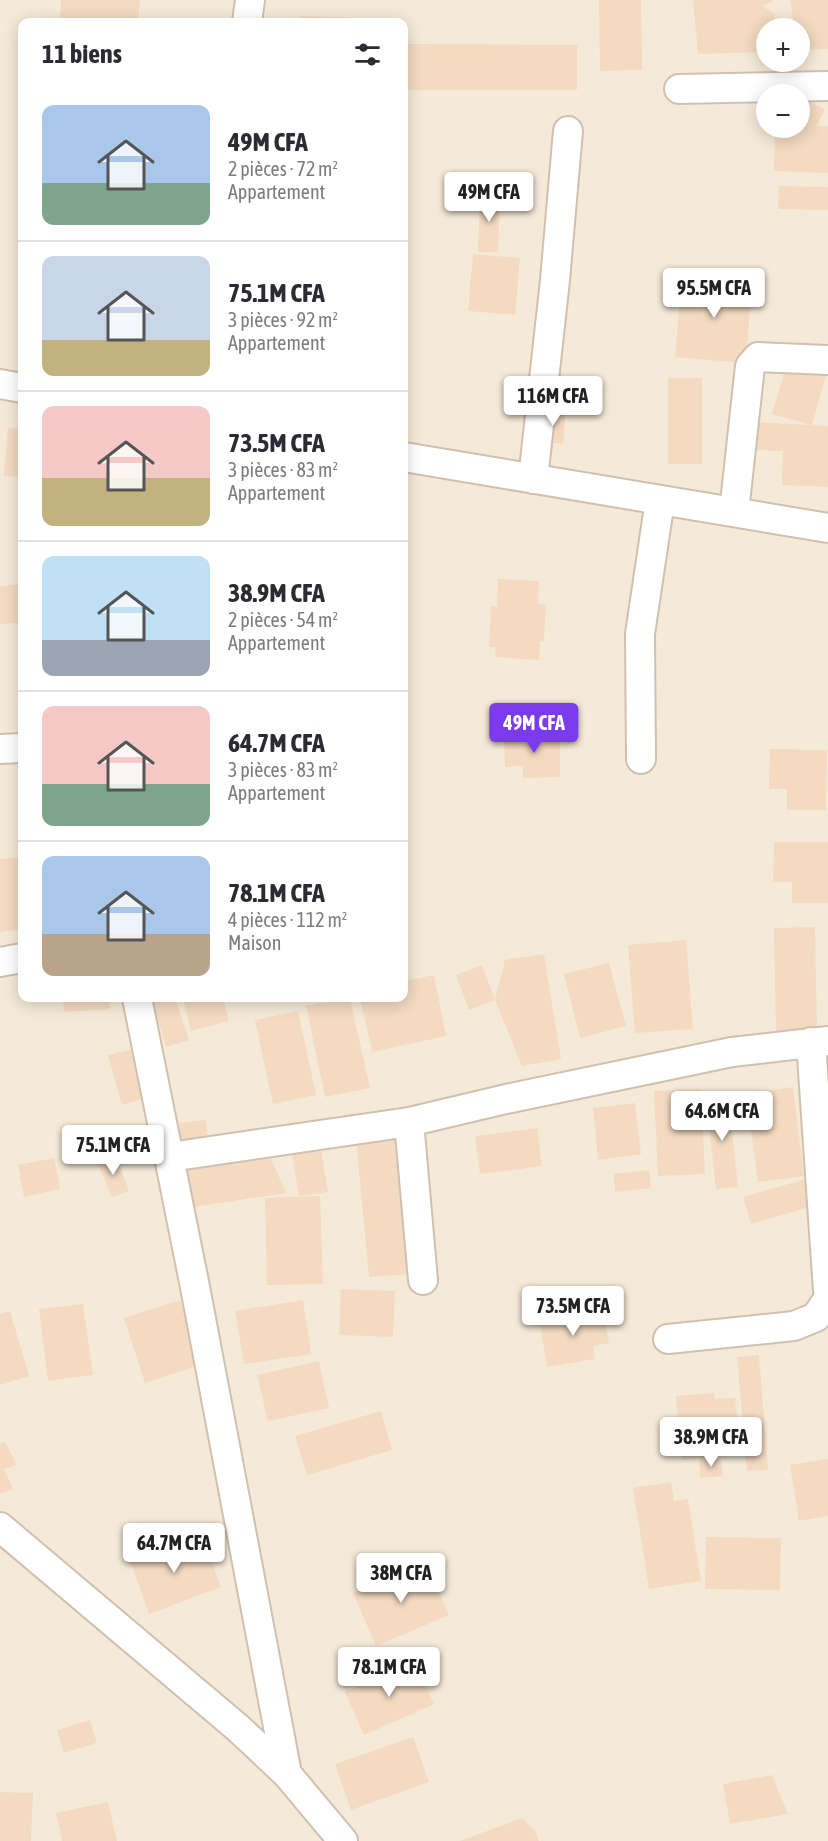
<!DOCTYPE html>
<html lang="fr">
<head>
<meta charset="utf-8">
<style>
  :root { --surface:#fff; --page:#f2f2f3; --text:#2b2b33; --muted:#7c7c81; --line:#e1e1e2; --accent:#7c3aed }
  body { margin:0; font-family:"Asap Condensed",sans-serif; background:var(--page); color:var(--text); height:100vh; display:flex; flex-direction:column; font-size:22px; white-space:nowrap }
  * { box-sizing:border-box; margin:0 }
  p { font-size:20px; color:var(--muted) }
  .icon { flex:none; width:33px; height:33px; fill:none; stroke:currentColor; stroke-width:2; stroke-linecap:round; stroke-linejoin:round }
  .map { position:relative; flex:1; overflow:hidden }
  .details { position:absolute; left:18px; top:18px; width:390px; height:984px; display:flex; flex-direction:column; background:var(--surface); border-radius:12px; box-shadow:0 3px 15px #0003 }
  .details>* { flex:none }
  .tools { position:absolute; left:756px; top:18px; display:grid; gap:12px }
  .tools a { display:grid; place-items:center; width:54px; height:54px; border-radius:50%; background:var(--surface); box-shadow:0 3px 15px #0003; font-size:30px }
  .price { position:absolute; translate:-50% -51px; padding:0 14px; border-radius:6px; background:#fff; color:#222; font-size:20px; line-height:39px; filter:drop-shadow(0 2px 3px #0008) }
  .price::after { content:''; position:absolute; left:50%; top:36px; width:18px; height:14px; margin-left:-9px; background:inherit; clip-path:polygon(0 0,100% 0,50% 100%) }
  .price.selected { background:var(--accent); color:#fff }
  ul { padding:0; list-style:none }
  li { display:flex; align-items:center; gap:18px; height:150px; padding:0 24px }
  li+li { border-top:2px solid var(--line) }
  li span { display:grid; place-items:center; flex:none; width:168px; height:120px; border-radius:12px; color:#555 }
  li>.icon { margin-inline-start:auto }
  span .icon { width:72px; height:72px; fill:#fffc; stroke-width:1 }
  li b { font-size:26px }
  h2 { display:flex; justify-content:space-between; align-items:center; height:72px; padding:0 24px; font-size:26px }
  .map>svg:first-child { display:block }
</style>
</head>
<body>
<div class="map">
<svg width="828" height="1841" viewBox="0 0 828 1841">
  <rect width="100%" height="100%" fill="#fdf7ea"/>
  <!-- residential -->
  <path fill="#f5ead8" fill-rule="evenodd" d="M 0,0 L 828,0 L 828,1841 L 0,1841 ZM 22,22 L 404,22 L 404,998 L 22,998 ZM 766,28 L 800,28 L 800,62 L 766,62 ZM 766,94 L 800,94 L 800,128 L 766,128 Z"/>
  <!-- building -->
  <path fill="#f3dac1" d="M 61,0 L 140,0 L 138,22 L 60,22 Z
    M 599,0 L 641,0 L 642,70 L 600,71 Z
    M 693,0 L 772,0 L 772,2 L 762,6 L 775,14 L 774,28 L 766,28 L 766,52 L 698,54 Z
    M 790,0 L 828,0 L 828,49 L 800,50 L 800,28 L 795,28 Z
    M 300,16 L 391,19 L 391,22 L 300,22 Z
    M 408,44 L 577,45 L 577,90 L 408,90 Z
    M 809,101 L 825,110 L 816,126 L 828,126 L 828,173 L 774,171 L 775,128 L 800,128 L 800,123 L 804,124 Z
    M 779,186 L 828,187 L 828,210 L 778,209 Z
    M 480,194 L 500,195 L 498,252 L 478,252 Z
    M 473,254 L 520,258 L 515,315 L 468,311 Z
    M 682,274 L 752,280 L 746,363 L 675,357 Z
    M 788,360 L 827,371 L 812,425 L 828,426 L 828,487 L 782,485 L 783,451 L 754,450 L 755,422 L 811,425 L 772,414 Z
    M 668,378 L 702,378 L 702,464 L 668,464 Z
    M 543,410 L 566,412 L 563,444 L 539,441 Z
    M 8,428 L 22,429 L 22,477 L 4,476 Z
    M 498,579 L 539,581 L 538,604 L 546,605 L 544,641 L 540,641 L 539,660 L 495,657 L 496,647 L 489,647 L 491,606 L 497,607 Z
    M 22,584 L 22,647 L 21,647 L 19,623 L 0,624 L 0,586 Z
    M 504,734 L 560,734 L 560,777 L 523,778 L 523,766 L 505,767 Z
    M 770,749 L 827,750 L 826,810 L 787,810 L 787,789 L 769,789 Z
    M 774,842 L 828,842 L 828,903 L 792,903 L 792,882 L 773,882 Z
    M 22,857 L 22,929 L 0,932 L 0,859 Z
    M 815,927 L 817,1031 L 776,1032 L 774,928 Z
    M 686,940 L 693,1029 L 635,1033 L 628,945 Z
    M 544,954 L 561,1059 L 522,1066 L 495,1000 L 505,960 Z
    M 609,963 L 626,1026 L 580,1038 L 564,974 Z
    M 482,965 L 495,1000 L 469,1010 L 456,975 Z
    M 434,975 L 446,1036 L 372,1052 L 360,998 L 404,998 L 404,981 Z
    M 63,998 L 109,998 L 110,1009 L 64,1012 Z
    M 151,998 L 175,998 L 189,1040 L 166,1047 Z
    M 183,998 L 223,998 L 229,1021 L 191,1031 Z
    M 346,998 L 350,998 L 370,1088 L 325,1097 L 306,1006 Z
    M 298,1011 L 316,1095 L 273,1104 L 255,1020 Z
    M 141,1047 L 154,1096 L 122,1105 L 108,1055 Z
    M 793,1087 L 804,1176 L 758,1182 L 746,1094 Z
    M 701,1089 L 705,1174 L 658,1176 L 654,1091 Z
    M 728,1095 L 738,1187 L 716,1189 L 706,1098 Z
    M 635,1103 L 641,1154 L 598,1160 L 593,1108 Z
    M 206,1120 L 208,1140 L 180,1143 L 179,1123 Z
    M 537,1128 L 542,1166 L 480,1174 L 475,1136 Z
    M 397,1134 L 410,1274 L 369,1277 L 356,1138 Z
    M 321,1151 L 328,1192 L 299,1196 L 292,1155 Z
    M 116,1156 L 129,1191 L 112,1197 L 97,1162 Z
    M 270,1156 L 286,1193 L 188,1208 L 183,1169 Z
    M 54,1158 L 60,1189 L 24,1197 L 18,1165 Z
    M 649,1170 L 651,1188 L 615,1192 L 614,1174 Z
    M 813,1177 L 821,1204 L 751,1224 L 743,1197 Z
    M 320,1196 L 323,1284 L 267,1285 L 265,1198 Z
    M 341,1289 L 395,1291 L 393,1337 L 339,1335 Z
    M 180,1300 L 200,1365 L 145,1383 L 124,1318 Z
    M 303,1300 L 311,1354 L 244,1364 L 235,1311 Z
    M 83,1304 L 93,1375 L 48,1381 L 39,1309 Z
    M 603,1308 L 609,1343 L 593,1346 L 595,1359 L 547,1367 L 539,1319 Z
    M 10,1311 L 29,1376 L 0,1385 L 0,1314 Z
    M 759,1355 L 768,1470 L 747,1471 L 737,1357 Z
    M 319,1361 L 329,1408 L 268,1421 L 257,1375 Z
    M 714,1393 L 715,1399 L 735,1398 L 741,1454 L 682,1460 L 676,1396 Z
    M 381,1411 L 392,1450 L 307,1475 L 295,1436 Z
    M 5,1442 L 17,1465 L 4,1469 L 13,1489 L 0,1494 L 0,1444 Z
    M 721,1459 L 723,1476 L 700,1478 L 699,1460 Z
    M 828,1459 L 828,1516 L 799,1521 L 790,1465 Z
    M 671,1482 L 674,1501 L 688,1499 L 701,1581 L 649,1589 L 633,1488 Z
    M 706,1537 L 781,1538 L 780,1590 L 705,1589 Z
    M 203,1539 L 221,1587 L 149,1614 L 129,1558 L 176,1541 L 178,1548 Z
    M 426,1562 L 449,1615 L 376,1646 L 353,1593 Z
    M 415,1661 L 434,1704 L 364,1735 L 345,1692 Z
    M 90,1720 L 97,1743 L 64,1753 L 57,1730 Z
    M 413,1737 L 429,1782 L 351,1810 L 335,1764 Z
    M 772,1775 L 788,1814 L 730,1824 L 723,1784 Z
    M 0,1792 L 33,1793 L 31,1841 L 0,1841 Z
    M 108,1802 L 117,1841 L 62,1841 L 56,1813 Z
    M 522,1818 L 535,1831 L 539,1841 L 460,1841 Z"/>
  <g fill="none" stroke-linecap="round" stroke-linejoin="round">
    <!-- minor casing -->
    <g stroke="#d0c0af" stroke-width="32">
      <path id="minor" d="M 247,22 L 250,0
        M 679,89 L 828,86
        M 0,384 L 22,388
        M 404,457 L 828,528
        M 533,479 L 555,280 L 568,131
        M 734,512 L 750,366 L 758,357 L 828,360
        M 0,749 L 22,748
        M 641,759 L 640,634 L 660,500
        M 0,962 L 22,958
        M 137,998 L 195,1287 L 287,1774
        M 811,1042 L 828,1291
        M 409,1122 L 423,1280
        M 170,1157 L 409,1122 L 506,1099 L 732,1052 L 828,1041
        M 668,1339 L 794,1326 L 816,1317 L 828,1299
        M 0,1527 L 238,1728 L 287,1774 L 343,1841"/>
    </g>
    <!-- minor -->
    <use href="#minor" stroke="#fff" stroke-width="28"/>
  </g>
</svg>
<div class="tools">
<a>+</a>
<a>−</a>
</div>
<b class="price" style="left:489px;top:223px">49M CFA</b>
<b class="price" style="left:714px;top:319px">95.5M CFA</b>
<b class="price" style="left:553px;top:427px">116M CFA</b>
<b class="price selected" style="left:534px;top:754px">49M CFA</b>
<b class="price" style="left:722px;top:1142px">64.6M CFA</b>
<b class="price" style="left:113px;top:1176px">75.1M CFA</b>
<b class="price" style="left:573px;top:1337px">73.5M CFA</b>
<b class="price" style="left:711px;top:1468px">38.9M CFA</b>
<b class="price" style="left:174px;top:1574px">64.7M CFA</b>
<b class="price" style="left:401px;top:1604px">38M CFA</b>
<b class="price" style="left:389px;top:1698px">78.1M CFA</b>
<section class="details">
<h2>11 biens<svg class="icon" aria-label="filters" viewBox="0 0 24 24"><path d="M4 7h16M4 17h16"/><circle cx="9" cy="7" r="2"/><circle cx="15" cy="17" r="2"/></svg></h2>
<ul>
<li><span style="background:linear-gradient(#a9c7e8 65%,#7fa58c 0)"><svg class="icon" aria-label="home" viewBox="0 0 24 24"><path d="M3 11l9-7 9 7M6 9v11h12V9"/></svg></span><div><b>49M CFA</b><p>2 pièces · 72 m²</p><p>Appartement</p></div></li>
<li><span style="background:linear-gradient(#c9d6e8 70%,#c2b280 0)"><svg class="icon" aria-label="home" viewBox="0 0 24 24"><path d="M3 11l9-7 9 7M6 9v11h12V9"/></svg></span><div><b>75.1M CFA</b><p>3 pièces · 92 m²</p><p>Appartement</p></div></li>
<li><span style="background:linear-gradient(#f6c9c9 60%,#c2b280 0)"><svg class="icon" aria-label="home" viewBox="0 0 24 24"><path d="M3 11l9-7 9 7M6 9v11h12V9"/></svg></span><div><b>73.5M CFA</b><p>3 pièces · 83 m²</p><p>Appartement</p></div></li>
<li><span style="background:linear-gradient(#bfe0f5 70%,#9aa5b1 0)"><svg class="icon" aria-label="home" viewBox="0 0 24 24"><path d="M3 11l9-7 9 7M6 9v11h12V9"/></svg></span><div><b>38.9M CFA</b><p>2 pièces · 54 m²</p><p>Appartement</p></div></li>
<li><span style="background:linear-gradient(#f6c9c9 65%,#7fa58c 0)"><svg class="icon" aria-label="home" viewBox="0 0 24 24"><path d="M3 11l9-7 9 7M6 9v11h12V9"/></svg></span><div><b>64.7M CFA</b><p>3 pièces · 83 m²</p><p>Appartement</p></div></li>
<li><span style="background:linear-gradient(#a9c7e8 65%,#b9a48a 0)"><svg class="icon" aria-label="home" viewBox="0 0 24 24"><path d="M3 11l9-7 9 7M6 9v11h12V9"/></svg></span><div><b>78.1M CFA</b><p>4 pièces · 112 m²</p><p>Maison</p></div></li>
</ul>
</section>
</div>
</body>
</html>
